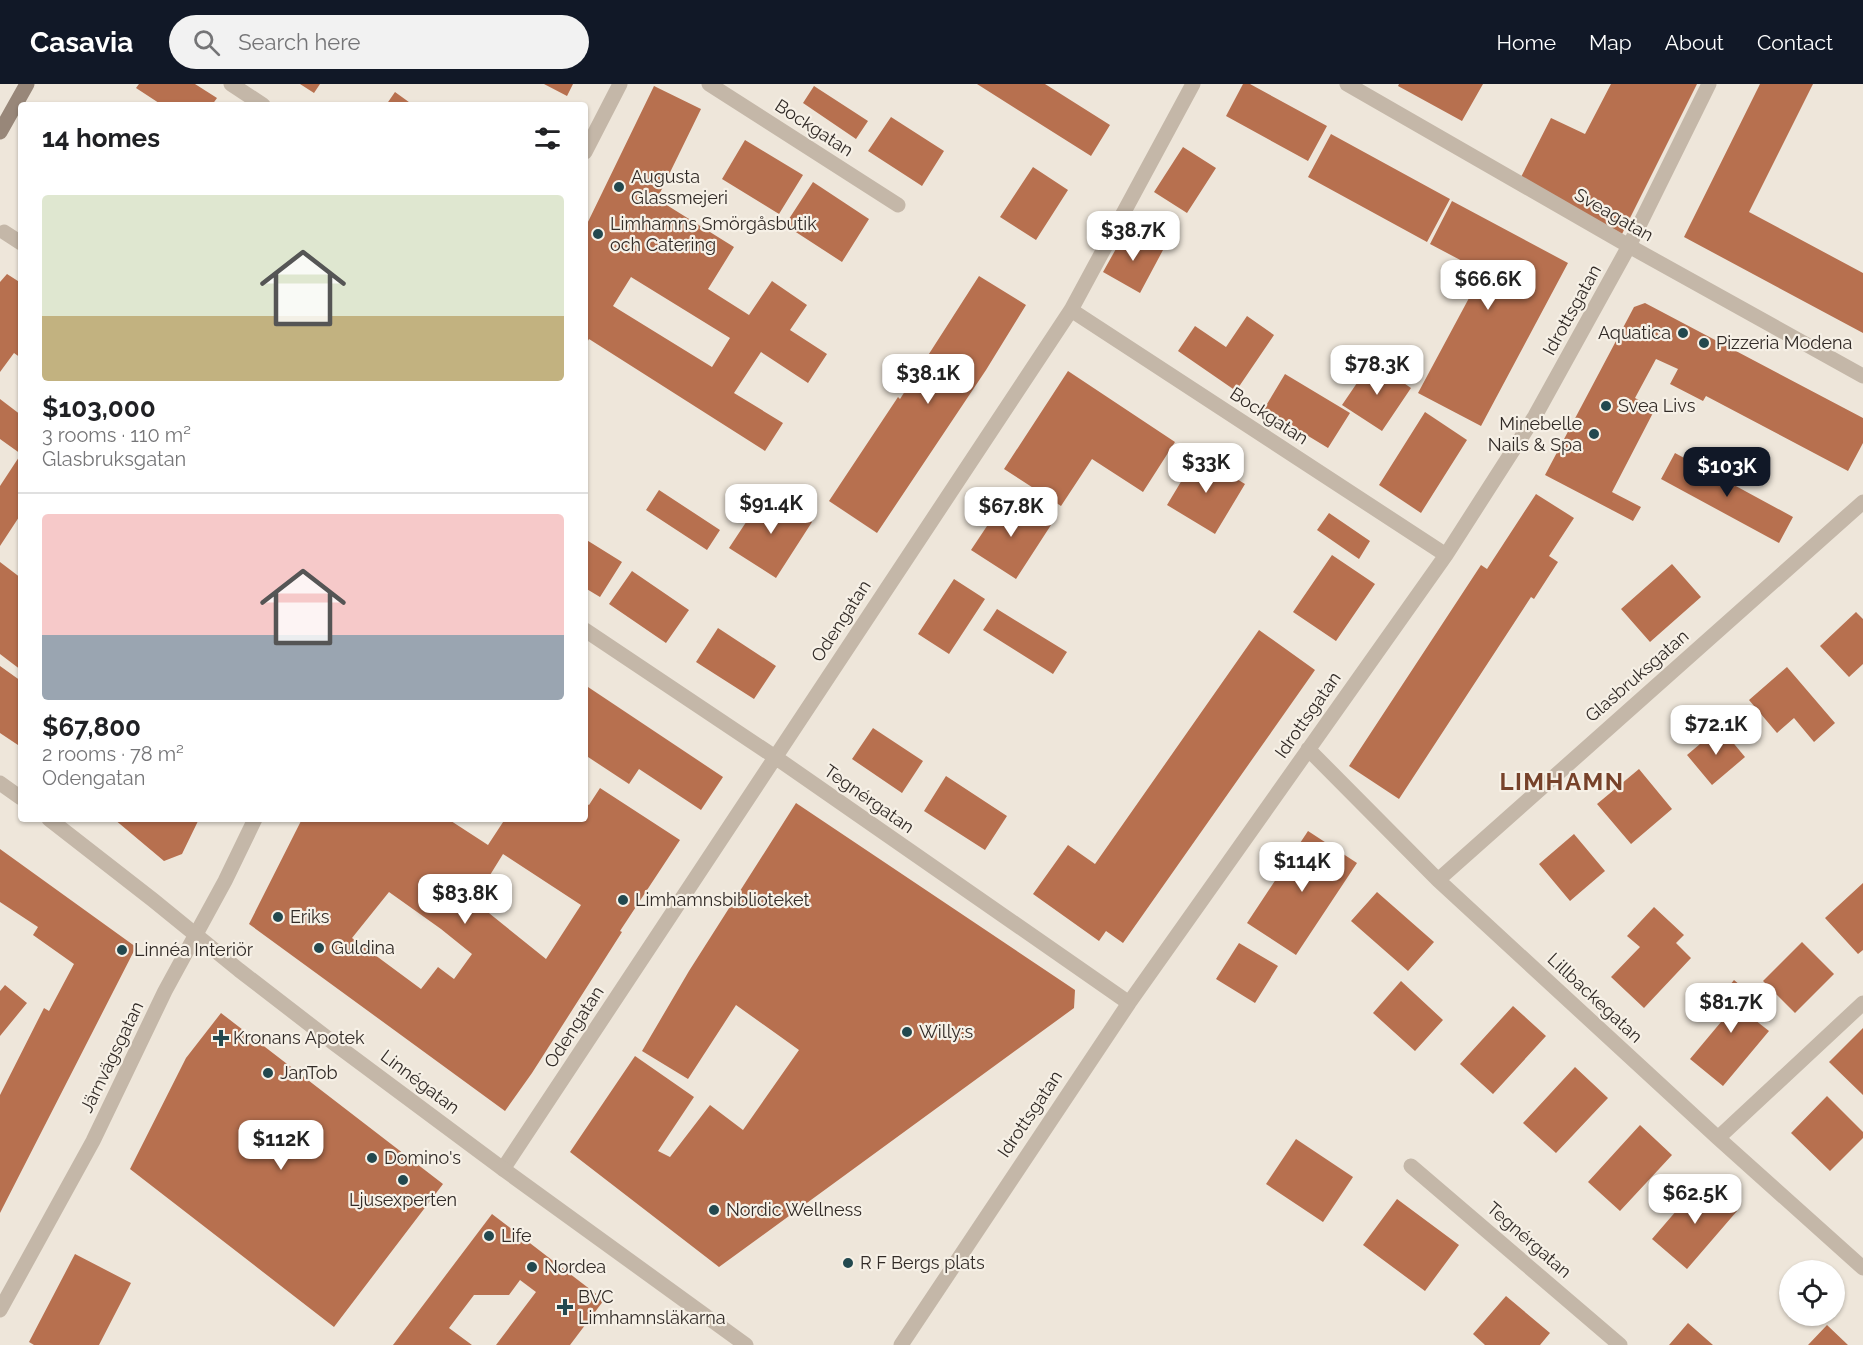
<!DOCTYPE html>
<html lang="en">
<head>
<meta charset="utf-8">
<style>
  :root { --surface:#fff; --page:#f2f2f2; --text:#202124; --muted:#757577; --line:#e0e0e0; --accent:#111827 }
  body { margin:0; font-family:Raleway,sans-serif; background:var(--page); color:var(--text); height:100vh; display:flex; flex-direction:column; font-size:22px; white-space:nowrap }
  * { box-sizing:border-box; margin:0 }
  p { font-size:20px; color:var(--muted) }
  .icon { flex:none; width:33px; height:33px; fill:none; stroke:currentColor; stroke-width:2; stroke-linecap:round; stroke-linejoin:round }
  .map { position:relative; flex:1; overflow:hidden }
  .sheet { position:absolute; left:18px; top:18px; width:570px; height:720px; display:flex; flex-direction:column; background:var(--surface); border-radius:6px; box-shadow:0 2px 4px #0004 }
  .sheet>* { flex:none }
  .controls { position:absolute; left:1779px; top:1176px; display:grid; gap:12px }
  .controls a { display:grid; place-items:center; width:66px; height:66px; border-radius:50%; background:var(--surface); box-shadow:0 2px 4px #0004; font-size:30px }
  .price { position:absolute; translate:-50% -51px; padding:0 14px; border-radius:12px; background:#fff; color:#222; font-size:20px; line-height:39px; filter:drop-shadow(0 2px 3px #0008) }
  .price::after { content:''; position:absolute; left:50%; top:36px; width:18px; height:14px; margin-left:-9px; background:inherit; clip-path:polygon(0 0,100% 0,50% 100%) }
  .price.on { background:var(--accent); color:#fff }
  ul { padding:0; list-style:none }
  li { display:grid; align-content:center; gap:12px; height:318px; padding:0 24px }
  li+li { border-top:2px solid var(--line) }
  li span { display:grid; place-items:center; height:186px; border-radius:6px; color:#555 }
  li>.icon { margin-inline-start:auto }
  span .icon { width:108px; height:108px; fill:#fffc; stroke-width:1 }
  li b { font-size:26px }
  h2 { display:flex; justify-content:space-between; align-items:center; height:72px; padding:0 24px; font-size:26px }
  header { display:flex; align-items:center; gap:36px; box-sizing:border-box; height:84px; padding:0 30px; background:var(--accent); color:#fff }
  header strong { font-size:28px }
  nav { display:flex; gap:33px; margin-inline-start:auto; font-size:21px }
  .search { width:420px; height:54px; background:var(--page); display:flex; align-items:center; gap:15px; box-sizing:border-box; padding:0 21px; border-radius:33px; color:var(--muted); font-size:22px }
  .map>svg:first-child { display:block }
</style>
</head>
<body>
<header>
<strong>Casavia</strong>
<div class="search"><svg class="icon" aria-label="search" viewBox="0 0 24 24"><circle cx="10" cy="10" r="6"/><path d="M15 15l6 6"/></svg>Search here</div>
<nav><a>Home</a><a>Map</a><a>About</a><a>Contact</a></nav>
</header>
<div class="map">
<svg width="1863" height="1261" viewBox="0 0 1863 1261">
  <rect width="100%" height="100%" fill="#eee6da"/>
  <!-- building -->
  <path fill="#b7704f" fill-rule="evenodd" d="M 139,0 L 195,0 L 217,14 L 212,21 L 162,21 L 136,4 Z
    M 300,0 L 320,0 L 314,9 Z
    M 544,0 L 573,0 L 567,12 Z
    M 977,0 L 1045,0 L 1110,41 L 1091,72 Z
    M 1243,0 L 1250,0 L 1327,42 L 1308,77 L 1226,32 Z
    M 1399,0 L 1483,0 L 1462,37 L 1398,2 Z
    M 1611,0 L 1697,0 L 1622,150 L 1521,93 L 1551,34 L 1585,50 Z
    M 1760,0 L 1813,0 L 1749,128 L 1863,189 L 1863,249 L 1684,153 Z
    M 654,2 L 701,25 L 657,115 L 734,163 L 708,205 L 749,231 L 772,197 L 807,221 L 790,246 L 827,270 L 808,299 L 761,268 L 734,309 L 783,339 L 765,367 L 589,255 L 585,262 L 585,144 ZM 631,193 L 730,254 L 712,283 L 613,222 Z
    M 814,2 L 868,37 L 856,55 L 803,19 Z
    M 395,8 L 413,21 L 386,21 Z
    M 891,33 L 944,67 L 922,102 L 868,67 Z
    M 1331,50 L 1450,115 L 1427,158 L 1308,93 Z
    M 745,56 L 803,91 L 779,130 L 722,95 Z
    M 1183,63 L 1216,84 L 1187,129 L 1154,108 Z
    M 1033,83 L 1068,106 L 1036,156 L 1000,133 Z
    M 813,98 L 869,135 L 842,178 L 785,141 Z
    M 1452,117 L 1568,179 L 1481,342 L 1418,309 L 1483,188 L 1430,160 Z
    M 1126,147 L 1163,166 L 1140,209 L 1103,188 Z
    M 7,190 L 21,199 L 21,274 L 14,269 L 0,288 L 0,198 Z
    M 979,192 L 1026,221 L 986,286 L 877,449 L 829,417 L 898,313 L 900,315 Z
    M 1645,219 L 1863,334 L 1863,359 L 1848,387 L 1706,312 L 1703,317 L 1670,300 L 1678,285 L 1656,275 L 1635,314 L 1655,325 L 1612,408 L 1641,423 L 1633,437 L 1545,391 L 1634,223 Z
    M 1247,232 L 1274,251 L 1236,307 L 1178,267 L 1195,242 L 1226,263 Z
    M 1372,277 L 1411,304 L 1382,347 L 1342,321 Z
    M 1068,287 L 1175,358 L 1143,408 L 1092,375 L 1061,422 L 1004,385 Z
    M 1285,290 L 1350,329 L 1328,364 L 1264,325 Z
    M 0,315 L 21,331 L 21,430 L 0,462 L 0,402 L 21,370 L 0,355 Z
    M 1425,328 L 1467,356 L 1421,429 L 1379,401 Z
    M 1675,369 L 1793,433 L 1779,459 L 1661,395 Z
    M 1197,371 L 1245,400 L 1215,450 L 1167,421 Z
    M 659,406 L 720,446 L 707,466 L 646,426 Z
    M 766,408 L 812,438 L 776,494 L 729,464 Z
    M 1536,410 L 1574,434 L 1549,472 L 1558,478 L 1534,515 L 1531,513 L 1399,715 L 1349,682 L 1481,481 L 1487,485 Z
    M 1007,412 L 1051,441 L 1016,495 L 971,466 Z
    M 1329,429 L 1370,457 L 1359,475 L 1317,446 Z
    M 585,455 L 622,478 L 600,513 L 585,504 Z
    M 1332,471 L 1375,500 L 1336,557 L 1293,528 Z
    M 0,478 L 21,494 L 21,586 L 0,570 Z
    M 1672,480 L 1701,513 L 1650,558 L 1621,525 Z
    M 632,487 L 689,526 L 666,559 L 609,520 Z
    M 954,495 L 985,515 L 949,570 L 918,550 Z
    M 997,525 L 1067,568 L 1053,590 L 983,546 Z
    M 1856,528 L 1863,535 L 1863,580 L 1849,593 L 1820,562 Z
    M 718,544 L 776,582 L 754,615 L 696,578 Z
    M 1259,546 L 1315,586 L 1123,859 L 1106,847 L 1099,857 L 1033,810 L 1068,761 L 1095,780 Z
    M 0,582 L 21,597 L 21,663 L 0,649 Z
    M 1787,583 L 1835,639 L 1814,658 L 1794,634 L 1777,649 L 1749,616 Z
    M 585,601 L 723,693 L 701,726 L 639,685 L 629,700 L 585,671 Z
    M 1720,643 L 1745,673 L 1712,701 L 1687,671 Z
    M 873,644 L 923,677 L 902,709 L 852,675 Z
    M 1639,685 L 1672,725 L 1631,760 L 1597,720 Z
    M 946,692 L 1007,732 L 985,766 L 924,727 Z
    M 600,704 L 680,756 L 620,847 L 622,848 L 532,989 L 505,1027 L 249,840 L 302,735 L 448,735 L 488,761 L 505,735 L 585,735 L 585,719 L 589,721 ZM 503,770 L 581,821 L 546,875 L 474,817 ZM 389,808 L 441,845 L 472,870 L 454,895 L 438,883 L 421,905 L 352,854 Z
    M 796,719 L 1075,906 L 1074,924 L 719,1183 L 570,1068 L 635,972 L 694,1013 L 658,1067 L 670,1073 L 710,1021 L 743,1046 L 799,966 L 736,921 L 688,995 L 642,967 L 689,887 Z
    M 114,735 L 199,735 L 182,770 L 164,777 Z
    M 1308,747 L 1357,779 L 1296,871 L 1247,839 Z
    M 1574,750 L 1605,787 L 1570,817 L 1539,780 Z
    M 0,765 L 136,863 L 0,1129 L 0,1011 L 44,924 L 49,927 L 74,880 L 33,851 L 38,843 L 0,818 Z
    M 1863,799 L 1863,866 L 1858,870 L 1825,834 Z
    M 1377,808 L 1434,858 L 1408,887 L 1351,837 Z
    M 1654,823 L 1684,851 L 1676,859 L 1691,874 L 1644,924 L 1611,893 L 1640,863 L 1627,852 Z
    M 1802,858 L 1834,890 L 1795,929 L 1763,897 Z
    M 1239,859 L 1278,882 L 1255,919 L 1216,895 Z
    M 1734,896 L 1766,923 L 1755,936 L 1769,947 L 1723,1002 L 1690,975 L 1721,938 L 1708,928 Z
    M 1401,897 L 1443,936 L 1415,967 L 1373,929 Z
    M 5,901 L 27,919 L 0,952 L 0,907 Z
    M 1513,922 L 1546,952 L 1493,1010 L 1460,980 Z
    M 221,929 L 443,1100 L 334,1243 L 130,1085 L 186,974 Z
    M 1863,944 L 1863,1011 L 1829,978 Z
    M 1575,983 L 1608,1014 L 1556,1069 L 1523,1039 Z
    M 1827,1012 L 1863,1048 L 1863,1054 L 1830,1087 L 1791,1049 Z
    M 1640,1041 L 1672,1071 L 1620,1127 L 1588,1098 Z
    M 1296,1055 L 1353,1093 L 1323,1138 L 1266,1100 Z
    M 1702,1097 L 1737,1127 L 1687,1185 L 1652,1155 Z
    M 1397,1115 L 1459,1161 L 1425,1207 L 1363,1161 Z
    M 492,1130 L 604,1216 L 570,1261 L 496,1261 L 536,1208 L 520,1196 L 509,1211 L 474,1211 L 449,1244 L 472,1261 L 393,1261 Z
    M 75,1170 L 131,1199 L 99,1261 L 34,1261 L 29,1258 Z
    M 1506,1212 L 1550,1249 L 1540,1261 L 1485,1261 L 1473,1250 Z
    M 1688,1239 L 1713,1261 L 1669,1261 Z
    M 1827,1241 L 1848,1261 L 1808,1261 Z"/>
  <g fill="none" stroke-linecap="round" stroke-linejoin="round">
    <!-- pedestrian -->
    <path stroke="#c4b7a8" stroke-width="15" d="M 231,0 L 263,21
      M 709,0 L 898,121
      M 1411,1082 L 1620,1261"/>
    <!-- minor -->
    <path stroke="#c4b7a8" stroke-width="15" d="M 1347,0 L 1629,162 L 1863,292
      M 585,68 L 620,0
      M 4,148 L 21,159
      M 1071,226 L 1446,471
      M 585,546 L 775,673 L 1129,919
      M 1308,665 L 1438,796 L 1718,1054 L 1863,1184
      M 1438,796 L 1863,418
      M 1718,1054 L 1863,919
      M 503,1085 L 1071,226 L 1193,0
      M 0,1226 L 93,1057 L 165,907 L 225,797 L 255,735
      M 901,1261 L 1129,919 L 1446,471 L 1535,332 L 1629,162 L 1709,0"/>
    <!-- tertiary -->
    <path stroke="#c4b7a8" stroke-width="15" d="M 0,699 L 21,714
      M 49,735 L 153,816 L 239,886 L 335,960 L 503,1085 L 746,1261"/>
    <!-- secondary -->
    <path stroke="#988779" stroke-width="15" d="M 0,48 L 27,0"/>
  </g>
  <!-- markers -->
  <g fill="#22484e" stroke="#f6f0e6" stroke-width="2">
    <circle cx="619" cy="103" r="6"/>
    <circle cx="598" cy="150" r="6"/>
    <circle cx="1683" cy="249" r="6"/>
    <circle cx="1704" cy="259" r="6"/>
    <circle cx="1606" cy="322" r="6"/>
    <circle cx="1594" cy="350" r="6"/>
    <circle cx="623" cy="816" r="6"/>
    <circle cx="278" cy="833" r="6"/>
    <circle cx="319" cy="864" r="6"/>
    <circle cx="122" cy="866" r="6"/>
    <circle cx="907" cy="948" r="6"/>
    <path d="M218 945h6v6h6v6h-6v6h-6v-6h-6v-6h6z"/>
    <circle cx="268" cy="989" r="6"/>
    <circle cx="372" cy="1074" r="6"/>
    <circle cx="403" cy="1096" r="6"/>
    <circle cx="714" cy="1126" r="6"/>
    <circle cx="489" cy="1152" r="6"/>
    <circle cx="848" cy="1179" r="6"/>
    <circle cx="532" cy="1183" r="6"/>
    <path d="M562 1214h6v6h6v6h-6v6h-6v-6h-6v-6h6z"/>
  </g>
  <g text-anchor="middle" stroke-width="4.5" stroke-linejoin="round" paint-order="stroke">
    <!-- street labels -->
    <g font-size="18" fill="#322b27" stroke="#f6f0e6">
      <text transform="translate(814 44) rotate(33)" y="6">Bockgatan</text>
      <text transform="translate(1614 131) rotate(30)" y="6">Sveagatan</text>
      <text transform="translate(1572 226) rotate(-61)" y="6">Idrottsgatan</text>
      <text transform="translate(1269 332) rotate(33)" y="6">Bockgatan</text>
      <text transform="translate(841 537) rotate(-57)" y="6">Odengatan</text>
      <text transform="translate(1637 592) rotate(-41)" y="6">Glasbruksgatan</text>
      <text transform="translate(1308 631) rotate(-55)" y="6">Idrottsgatan</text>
      <text transform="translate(869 715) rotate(35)" y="6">Tegnérgatan</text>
      <text transform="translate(1595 914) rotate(43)" y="6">Lillbackegatan</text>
      <text transform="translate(574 943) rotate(-57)" y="6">Odengatan</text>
      <text transform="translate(112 973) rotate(-64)" y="6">Järnvägsgatan</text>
      <text transform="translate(420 998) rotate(37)" y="6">Linnégatan</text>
      <text transform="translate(1030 1030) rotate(-56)" y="6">Idrottsgatan</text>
      <text transform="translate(1529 1156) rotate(41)" y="6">Tegnérgatan</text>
    </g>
    <!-- poi labels -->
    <g font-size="18" fill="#322b27" stroke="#f6f0e6" text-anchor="start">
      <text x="631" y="99">Augusta<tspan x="631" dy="21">Glassmejeri</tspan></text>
      <text x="610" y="146">Limhamns Smörgåsbutik<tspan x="610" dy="21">och Catering</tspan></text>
      <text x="1671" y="255" text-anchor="end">Aquatica</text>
      <text x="1716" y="265">Pizzeria Modena</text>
      <text x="1618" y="328">Svea Livs</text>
      <text x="1582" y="346" text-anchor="end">Minebelle<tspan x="1582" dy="21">Nails &amp; Spa</tspan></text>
      <text x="635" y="822">Limhamnsbiblioteket</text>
      <text x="290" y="839">Eriks</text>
      <text x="331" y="870">Guldina</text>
      <text x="134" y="872">Linnéa Interiör</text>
      <text x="919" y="954">Willy:s</text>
      <text x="233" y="960">Kronans Apotek</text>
      <text x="280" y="995">JanTob</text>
      <text x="384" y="1080">Domino's</text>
      <text x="403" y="1122" text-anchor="middle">Ljusexperten</text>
      <text x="726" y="1132">Nordic Wellness</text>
      <text x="501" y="1158">Life</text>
      <text x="860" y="1185">R F Bergs plats</text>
      <text x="544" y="1189">Nordea</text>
      <text x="578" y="1219">BVC<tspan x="578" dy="21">Limhamnsläkarna</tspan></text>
    </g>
    <!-- district labels -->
    <g font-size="24" font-weight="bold" letter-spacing="1.5" fill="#77422a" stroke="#f6f0e6">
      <text x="1562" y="706">LIMHAMN</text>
    </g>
  </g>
</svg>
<div class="controls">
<a><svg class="icon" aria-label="locate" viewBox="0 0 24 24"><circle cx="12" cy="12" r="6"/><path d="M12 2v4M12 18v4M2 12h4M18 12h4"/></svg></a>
</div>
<b class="price" style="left:1133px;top:178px">$38.7K</b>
<b class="price" style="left:1488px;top:227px">$66.6K</b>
<b class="price" style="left:1377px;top:312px">$78.3K</b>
<b class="price" style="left:928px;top:321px">$38.1K</b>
<b class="price" style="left:1206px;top:410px">$33K</b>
<b class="price on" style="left:1727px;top:414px">$103K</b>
<b class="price" style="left:771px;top:451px">$91.4K</b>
<b class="price" style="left:1011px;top:454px">$67.8K</b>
<b class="price" style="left:1716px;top:672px">$72.1K</b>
<b class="price" style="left:1302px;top:809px">$114K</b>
<b class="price" style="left:465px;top:841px">$83.8K</b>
<b class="price" style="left:1731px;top:950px">$81.7K</b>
<b class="price" style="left:281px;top:1087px">$112K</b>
<b class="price" style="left:1695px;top:1141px">$62.5K</b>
<section class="sheet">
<h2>14 homes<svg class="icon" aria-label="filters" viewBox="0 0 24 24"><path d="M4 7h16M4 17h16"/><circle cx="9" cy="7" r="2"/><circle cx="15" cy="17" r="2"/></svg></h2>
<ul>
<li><span style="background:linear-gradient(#dfe7d0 65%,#c2b280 0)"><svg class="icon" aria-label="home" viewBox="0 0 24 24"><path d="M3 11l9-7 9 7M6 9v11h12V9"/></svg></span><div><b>$103,000</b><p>3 rooms · 110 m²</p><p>Glasbruksgatan</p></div></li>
<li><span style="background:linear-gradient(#f6c9c9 65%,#9aa5b1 0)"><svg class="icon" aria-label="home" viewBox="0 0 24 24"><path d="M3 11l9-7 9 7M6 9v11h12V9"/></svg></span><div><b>$67,800</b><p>2 rooms · 78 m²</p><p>Odengatan</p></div></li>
</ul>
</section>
</div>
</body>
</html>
